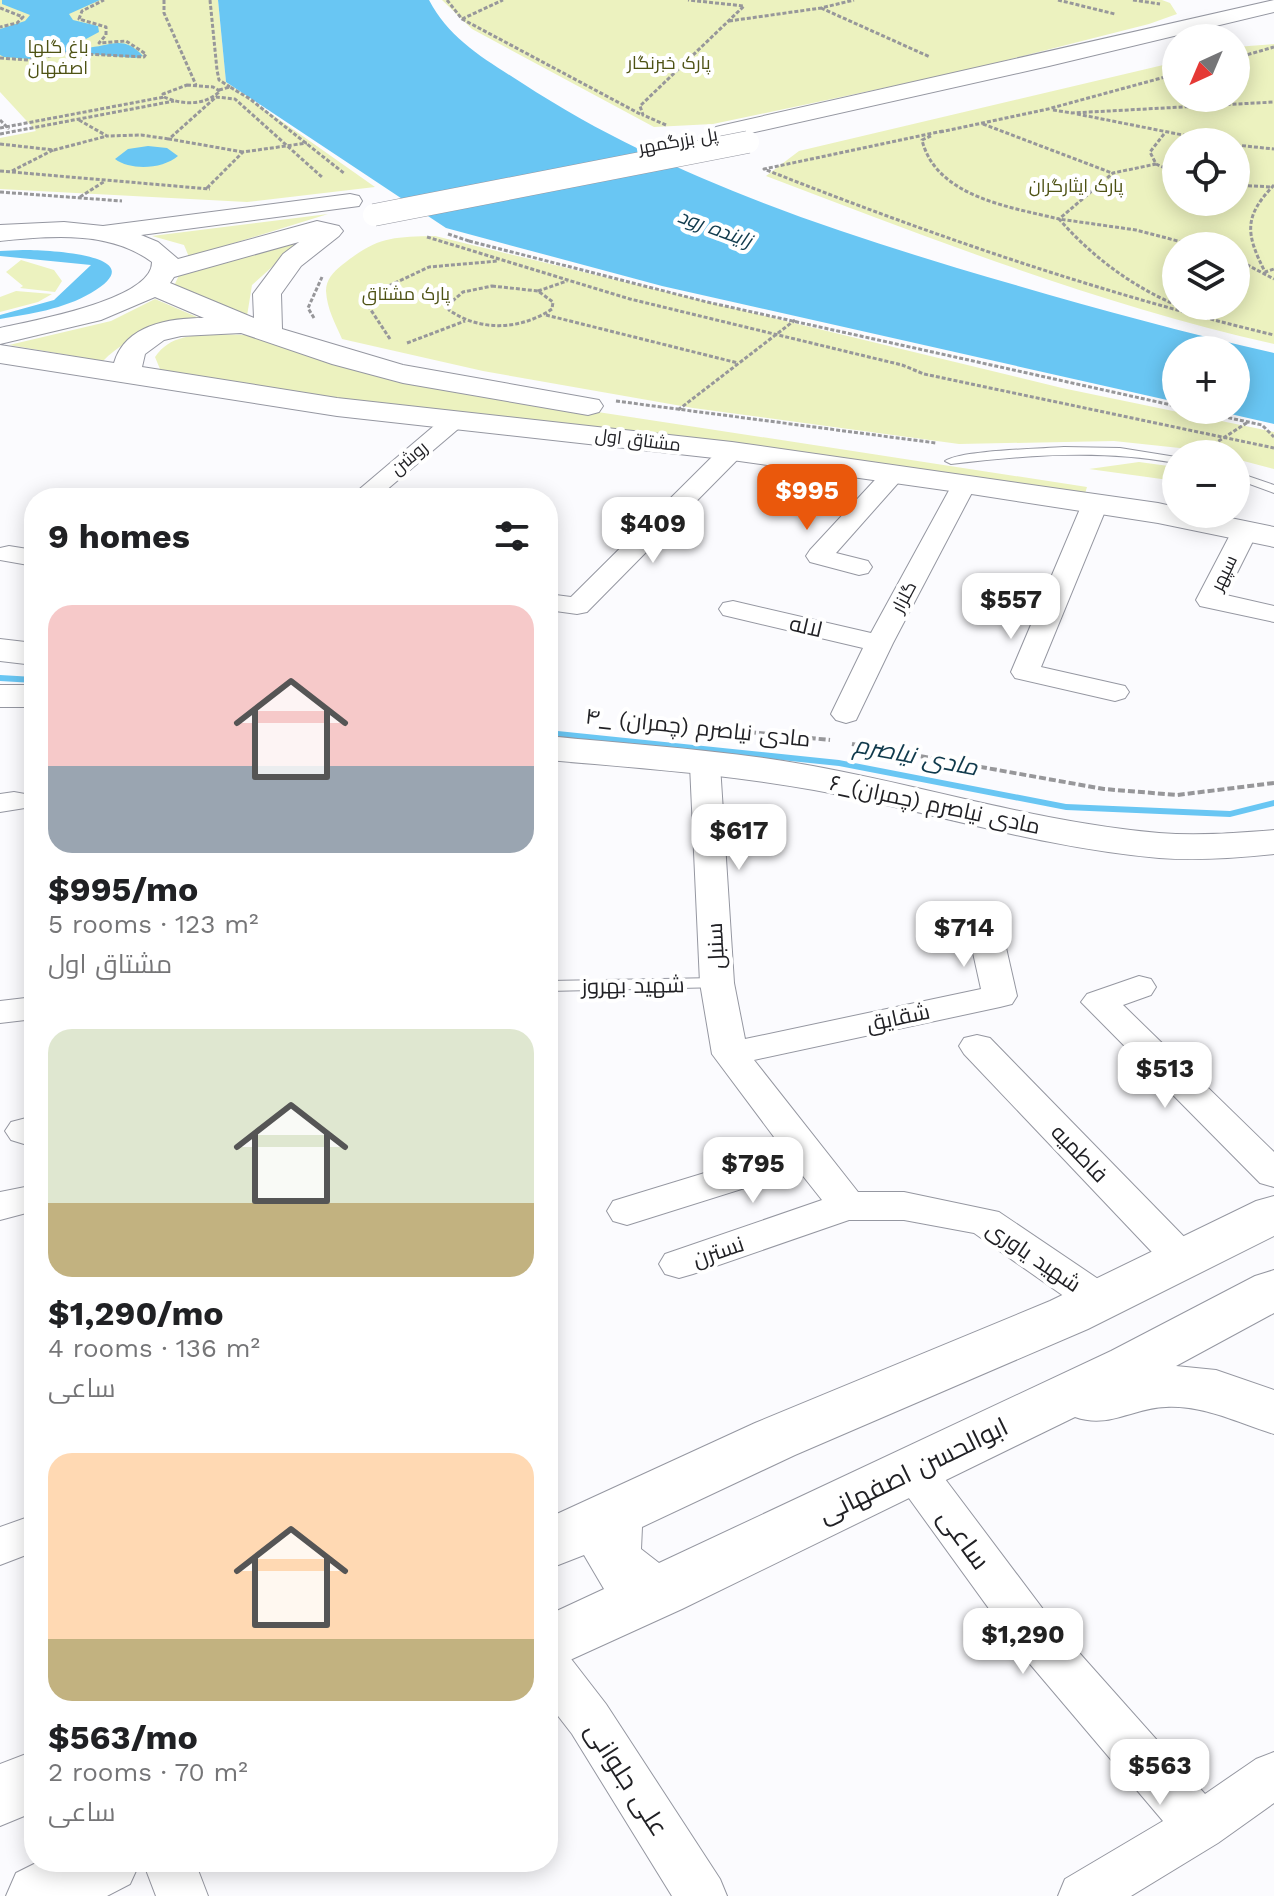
<!DOCTYPE html>
<html lang="en">
<head>
<meta charset="utf-8">
<style>
  :root { --surface:#fff; --page:#f6f6f6; --text:#202124; --muted:#757577; --accent:#ea580c }
  body { margin:0; font-family:"Work Sans",Cairo,sans-serif; background:var(--page); color:var(--text); height:100vh; display:flex; flex-direction:column; font-size:30px; white-space:nowrap }
  * { box-sizing:border-box; margin:0 }
  p { font-size:26px; color:var(--muted) }
  .icon { flex:none; width:44px; height:44px; fill:none; stroke:currentColor; stroke-width:2; stroke-linecap:round; stroke-linejoin:round }
  .map { position:relative; flex:1; overflow:hidden }
  .sheet { position:absolute; left:24px; top:488px; width:534px; height:1384px; display:flex; flex-direction:column; background:var(--surface); border-radius:32px; box-shadow:0 4px 20px #0003 }
  .sheet>* { flex:none }
  .needle { width:52px; rotate:224deg }
  .buttons { position:absolute; left:1162px; top:24px; display:grid; gap:16px }
  .buttons a { display:grid; place-items:center; width:88px; height:88px; border-radius:50%; background:var(--surface); box-shadow:0 4px 20px #0003; font-size:40px }
  .price { position:absolute; translate:-50% -68px; padding:0 18px; border-radius:16px; background:#fff; color:#222; font-size:26px; line-height:52px; filter:drop-shadow(0 2px 4px #0008) }
  .price::after { content:''; position:absolute; left:50%; top:48px; width:24px; height:18px; margin-left:-12px; background:inherit; clip-path:polygon(0 0,100% 0,50% 100%) }
  .price.selected { background:var(--accent); color:#fff }
  ul { padding:0; list-style:none }
  li { display:grid; align-content:center; gap:16px; height:424px; padding:0 24px }
  li span { display:grid; place-items:center; height:248px; border-radius:24px; color:#555 }
  li>.icon { margin-inline-start:auto }
  span .icon { width:144px; height:144px; fill:#fffc; stroke-width:1 }
  li b { font-size:34px }
  h2 { display:flex; justify-content:space-between; align-items:center; height:96px; padding:0 24px; font-size:34px }
  .map>svg:first-child { display:block }
</style>
</head>
<body>
<div class="map">
<svg width="1274" height="1896" viewBox="0 0 1274 1896">
  <rect width="100%" height="100%" fill="#fbfbfe"/>
  <!-- green -->
  <path fill="#ecf2bf" fill-rule="evenodd" d="M 0,0 L 218,0 L 226,82 L 375,187 L 247,202 L 0,189 L 0,138 L 36,131 L 0,92 Z
    M 442,0 L 1162,0 L 1170,3 L 1177,14 L 1149,24 L 964,71 L 713,124 L 654,127 L 472,29 Z
    M 1274,44 L 1274,344 C 1100,305 932,239 766,176 L 799,151 L 1176,62 L 1176,98 L 1236,98 L 1236,47 ZM 1176,142 L 1236,142 L 1236,202 L 1176,202 ZM 1176,246 L 1236,246 L 1236,306 L 1176,306 Z
    M 328,214 L 189,257 L 184,245 L 152,236 Z
    M 435,236 L 1062,388 L 1274,432 L 1274,469 L 1236,459 L 1236,454 L 1114,441 L 959,444 L 693,408 L 483,371 L 342,339 C 335,323 327,309 326,291 C 326,280 333,272 342,265 C 377,237 391,237 435,236 Z
    M 304,238 L 252,285 L 247,316 L 174,286 L 180,273 Z
    M 21,260 L 54,270 L 62,281 L 55,292 L 20,288 L 23,286 L 6,272 Z
    M 16,291 L 52,294 L 38,302 L 0,312 L 0,297 Z
    M 155,299 L 204,320 C 164,327 132,332 103,361 L 9,345 L 111,321 Z
    M 216,334 L 249,335 L 314,358 L 455,390 L 1087,487 L 1084,497 L 390,406 L 181,375 L 160,369 L 155,357 C 170,335 192,336 216,334 Z
    M 1139,462 L 1176,467 L 1176,481 L 1089,469 Z"/>
  <!-- water -->
  <path fill="#69c6f3" d="M 2,0 L 100,0 L 69,14 L 73,20 L 98,26 L 99,32 L 73,46 C 103,54 119,29 143,56 L 135,58 L 68,52 L 29,59 L 4,57 L 0,55 L 0,29 L 25,21 L 30,15 L 2,4 Z
    M 218,0 L 429,0 C 449,39 486,60 522,83 C 655,170 806,222 957,268 C 1062,299 1167,329 1274,353 L 1274,424 L 1213,410 L 1236,410 L 1236,350 L 1176,350 L 1176,402 L 662,286 L 446,228 L 226,82 Z
    M 148,146 L 167,148 L 178,156 C 163,169 131,171 115,159 L 128,149 Z
    M 23,250 C 44,250 158,254 91,293 C 64,309 30,314 0,319 L 0,315 L 54,300 L 91,265 L 0,256 L 0,251 Z"/>
  <g fill="none" stroke-linecap="round" stroke-linejoin="round">
    <!-- stream -->
    <path fill="#69c6f3" fill-rule="evenodd" d="M 0,675 L 34,677 L 34,683 L 0,681 Z
      M 548,730 L 839,760 L 1066,804 L 1230,811 L 1274,800 L 1274,806 L 1230,817 L 1066,810 L 839,766 L 548,736 Z"/>
    <!-- lane casing -->
    <g stroke="#9597a1" stroke-width="2">
      <path id="lane" d="M 1064,447 L 1120,448 L 1176,457 L 1176,463 C 1100,449 1027,455 951,464 L 945,461 C 962,450 1039,449 1064,447 Z
        M 1236,472 L 1274,485 L 1274,493 L 1236,479 Z
        M 717,978 L 723,979 L 725,983 L 723,987 L 548,991 L 548,981 Z"/>
    </g>
    <!-- street casing -->
    <g stroke="#9597a1" stroke-width="2">
      <path id="street" d="M 456,412 L 464,414 L 468,419 L 464,424 L 377,498 L 349,498 L 448,414 Z
        M 732,444 L 741,446 L 744,451 L 741,456 L 587,612 L 577,614 L 548,610 L 548,594 L 571,597 L 723,446 Z
        M 895,466 L 904,468 L 907,473 L 836,553 L 868,561 L 872,567 L 868,573 L 859,575 L 810,562 L 806,556 L 810,550 L 886,468 Z
        M 965,476 L 974,478 L 977,483 L 893,643 L 856,720 L 846,723 L 836,720 L 831,714 L 863,648 L 723,615 L 719,609 L 723,603 L 733,601 L 871,633 L 953,483 L 956,478 Z
        M 1095,496 L 1104,499 L 1108,504 L 1041,667 L 1125,686 L 1129,692 L 1125,698 L 1115,701 L 1015,678 L 1011,672 L 1082,504 L 1086,499 Z
        M 1245,523 L 1254,526 L 1258,531 L 1226,595 L 1274,606 L 1274,622 L 1200,606 L 1196,600 L 1232,531 L 1236,526 Z
        M 9,546 L 34,550 L 34,566 L 0,560 L 0,548 Z
        M 705,756 L 716,759 L 720,765 L 734,983 L 745,1039 L 981,989 L 968,930 L 973,923 L 985,920 L 997,923 L 1002,930 L 1017,996 L 1012,1004 L 1000,1007 L 754,1060 L 858,1192 L 904,1192 L 999,1212 L 1113,1289 L 1120,1300 L 1113,1311 L 1099,1315 L 1085,1311 L 974,1233 L 904,1220 L 849,1220 L 693,1274 L 679,1278 L 665,1274 L 659,1264 L 665,1254 L 822,1200 L 799,1171 L 627,1225 L 613,1221 L 607,1211 L 613,1201 L 783,1149 L 712,1054 L 700,983 L 690,765 L 694,759 Z
        M 14,792 L 25,794 L 30,801 L 25,808 L 0,812 L 0,794 Z
        M 1139,976 L 1151,979 L 1156,987 L 1151,995 L 1123,1005 L 1274,1152 L 1274,1187 L 1260,1183 L 1081,1002 L 1087,994 Z
        M 34,997 L 34,1019 L 0,1023 L 0,1001 Z
        M 977,1035 L 990,1038 L 1197,1250 L 1203,1260 L 1197,1270 L 1183,1274 L 1169,1270 L 964,1054 L 959,1046 L 964,1038 Z
        M 34,1116 L 34,1142 L 24,1144 L 11,1140 L 5,1131 L 11,1122 Z
        M 30,1186 L 34,1187 L 34,1211 L 0,1220 L 0,1192 Z
        M 914,1454 L 930,1459 L 1058,1629 L 1205,1794 L 1256,1759 L 1274,1752 L 1274,1803 L 1218,1843 L 1131,1896 L 1058,1896 L 1065,1879 L 1163,1821 L 1024,1657 L 898,1483 L 892,1471 L 898,1459 Z
        M 34,1515 L 34,1552 L 0,1565 L 0,1527 Z
        M 548,1645 L 565,1651 L 606,1704 L 720,1879 L 727,1896 L 672,1896 L 572,1734 L 548,1703 Z
        M 143,1862 L 195,1862 L 208,1896 L 156,1896 Z"/>
    </g>
    <!-- secondary casing -->
    <g stroke="#9597a1" stroke-width="2">
      <path id="secondary" d="M 0,639 L 34,643 L 34,665 L 0,661 Z
        M 0,685 L 34,685 L 34,707 L 0,707 Z
        M 548,736 C 636,745 726,750 813,766 C 929,787 1041,823 1159,833 C 1198,836 1236,833 1274,830 L 1274,854 C 1236,858 1197,861 1159,858 C 1041,848 929,811 814,790 C 726,774 636,768 548,760 Z
        M 1274,1196 L 1274,1236 L 1088,1329 L 795,1455 L 642,1527 L 641,1549 L 659,1563 L 1111,1351 L 1255,1276 L 1274,1270 L 1274,1313 L 1176,1366 L 1216,1370 L 1274,1390 L 1274,1434 C 1238,1423 1204,1405 1166,1407 C 1132,1408 1109,1429 1075,1417 L 682,1609 L 548,1670 L 548,1615 L 604,1589 L 584,1555 L 548,1569 L 548,1518 L 755,1423 L 1050,1301 L 1256,1201 Z
        M 34,1751 L 34,1812 L 0,1826 L 0,1764 Z
        M 38,1862 L 140,1862 L 130,1884 L 107,1896 L 6,1896 L 16,1873 Z"/>
    </g>
    <!-- primary casing -->
    <g stroke="#9597a1" stroke-width="2">
      <path id="primary" d="M 1274,0 L 1274,12 L 1049,66 L 724,139 L 716,137 L 713,132 L 716,127 L 724,125 Z
        M 350,194 L 359,196 L 362,201 L 359,206 L 141,235 L 158,242 L 178,259 L 317,221 L 339,226 L 343,231 L 339,236 L 301,266 L 281,294 L 282,329 L 403,365 L 599,400 L 603,406 L 599,412 L 588,415 L 403,383 L 332,364 L 241,333 L 181,336 L 164,340 L 145,354 L 142,367 L 337,398 L 732,442 L 1158,503 L 1176,507 L 1176,514 L 1211,514 L 1274,527 L 1274,547 L 1158,523 L 965,493 L 732,460 L 337,416 L 0,363 L 0,345 L 114,363 C 125,325 169,318 204,318 L 155,297 L 101,320 L 0,344 L 0,328 C 30,321 153,300 152,262 C 109,230 51,236 0,241 L 0,225 L 64,222 L 103,226 ZM 299,242 L 283,254 L 253,294 L 254,318 L 170,283 L 174,277 Z"/>
    </g>
    <!-- path-far1 -->
    <path stroke="#97979a" stroke-width="3" stroke-dasharray="4 2" stroke-linecap="butt" d="M 164,0 L 164,13 L 196,85
      M 210,0 L 217,70 L 219,80 L 230,87
      M 447,0 L 462,19 L 642,115
      M 1058,0 L 1115,14
      M 1133,0 L 1160,4
      M 0,8 L 23,17 L 17,23 L 0,27
      M 821,8 L 930,57
      M 462,19 L 503,0
      M 729,21 L 821,8 L 854,0
      M 0,58 L 28,60 L 65,53 L 144,57 L 146,54 L 126,41 L 99,43 L 106,35 L 106,27 L 79,19 L 82,11 L 104,0
      M 1236,58 L 1274,47
      M 187,85 L 213,87 L 220,91 C 205,106 182,105 164,97 L 163,94 Z
      M 219,90 L 230,87 L 250,99 L 345,174
      M 1053,110 L 1072,113 L 1274,102
      M 1077,114 L 1218,142
      M 0,120 L 9,129
      M 79,120 L 107,136 L 141,135 L 169,139
      M 983,124 L 1112,173
      M 666,125 L 643,115 L 640,106 L 744,6 L 688,0
      M 0,128 L 164,97
      M 943,131 L 764,169 C 931,235 1099,293 1274,335
      M 940,132 L 1048,109 L 1176,74
      M 0,134 L 174,101
      M 1164,134 L 1150,152 L 1156,164 L 1176,173
      M 931,136 L 922,140 C 936,197 1010,207 1059,219 L 1113,173 L 1156,164
      M 0,144 L 54,150 L 107,136
      M 1236,145 L 1274,149
      M 243,152 L 169,139 L 216,97 L 235,99 L 323,178
      M 0,171 L 210,189
      M 12,171 L 53,150
      M 1236,185 L 1272,187
      M 1274,185 C 1243,217 1246,234 1265,272 L 1274,269
      M 207,188 L 243,152 L 307,143
      M 0,192 L 122,201
      M 80,197 L 105,181
      M 448,234 L 469,241
      M 427,237 L 630,299 L 902,365 L 924,374 L 1274,448
      M 469,241 L 707,302 L 1176,406
      M 1236,259 L 1274,279
      M 492,286 L 538,291 L 553,302 L 552,309 C 521,330 480,332 449,310 L 449,304 L 463,292 Z
      M 538,291 L 567,281
      M 1188,310 C 1137,290 1095,260 1059,219 L 1136,230 L 1197,246
      M 546,315 L 738,363
      M 314,318 L 308,308 L 322,277
      M 390,339 L 363,298 L 429,267 L 498,261
      M 407,343 L 465,321
      M 616,401 L 936,443
      M 678,410 L 795,320
      M 1193,410 L 1262,425 L 1274,437
      M 1206,454 L 1214,444 L 1248,422"/>
    <!-- path -->
    <path stroke="#97979a" stroke-width="4" stroke-dasharray="7 3" stroke-linecap="butt" d="M 749,732 L 830,740
      M 852,744 L 1104,789 L 1177,795 L 1274,783"/>
    <!-- lane -->
    <use href="#lane" fill="#fff" fill-rule="evenodd"/>
    <!-- street -->
    <use href="#street" fill="#fff" fill-rule="evenodd"/>
    <!-- secondary -->
    <use href="#secondary" fill="#fff" fill-rule="evenodd"/>
    <!-- primary -->
    <use href="#primary" fill="#fff" fill-rule="evenodd"/>
    <!-- primary-bridge casing -->
    <g stroke="#9597a1" stroke-width="23" stroke-linecap="butt">
      <path id="primary-bridge" d="M 374,215 L 748,142"/>
    </g>
    <!-- primary-bridge -->
    <use href="#primary-bridge" stroke="#fff" stroke-width="22"/>
  </g>
  <g text-anchor="middle" stroke-width="8" stroke-linejoin="round" paint-order="stroke">
    <!-- far-park labels -->
    <g font-size="18" fill="#4e5214" stroke="#fff">
      <text x="58" y="53">باغ گلها<tspan x="58" dy="21">اصفهان</tspan></text>
      <text x="669" y="69">پارک خبرنگار</text>
      <text x="1076" y="192">پارک ایثارگران</text>
      <text x="406" y="300">پارک مشتاق</text>
    </g>
    <!-- far-street labels -->
    <g font-size="18" fill="#212125" stroke="#fff">
      <text transform="translate(678 141) rotate(-10)" y="6">پل بزرگمهر</text>
      <text transform="translate(638 440) rotate(7)" y="6">مشتاق اول</text>
      <text transform="translate(409 458) rotate(-40)" y="6">روشن</text>
      <text transform="translate(1224 573) rotate(-64)" y="6">سپهر</text>
      <text transform="translate(904 597) rotate(-62)" y="6">گلزار</text>
    </g>
    <!-- far-water labels -->
    <g font-size="20" font-style="italic" fill="#103a4c" stroke="#fff">
      <text transform="translate(715 228) rotate(20)" y="7">زاینده رود</text>
    </g>
    <!-- street labels -->
    <g font-size="22" fill="#212125" stroke="#fff">
      <text transform="translate(806 626) rotate(13)" y="8">لاله</text>
      <text transform="translate(698 727) rotate(6)" y="8">۴_ مادی نیاصرم (چمران)</text>
      <text transform="translate(935 804) rotate(12)" y="8">۶_مادی نیاصرم (چمران)</text>
      <text transform="translate(715 946) rotate(-93)" y="8">سنبل</text>
      <text transform="translate(633 985) rotate(-1)" y="8">شهید بهروز</text>
      <text transform="translate(898 1017) rotate(-12)" y="8">شقایق</text>
      <text transform="translate(1080 1153) rotate(46)" y="8">فاطمیه</text>
      <text transform="translate(718 1251) rotate(-19)" y="8">نسترن</text>
      <text transform="translate(1034 1256) rotate(34)" y="8">شهید یاوری</text>
    </g>
    <!-- water labels -->
    <g font-size="24" font-style="italic" fill="#103a4c" stroke="#fff">
      <text transform="translate(916 756) rotate(11)" y="8">مادی نیاصرم</text>
    </g>
    <!-- near-street labels -->
    <g font-size="26" fill="#212125" stroke="#fff">
      <text transform="translate(913 1470) rotate(-26)" y="9">ابوالحسن اصفهانی</text>
      <text transform="translate(964 1539) rotate(54)" y="9">ساعی</text>
      <text transform="translate(627 1779) rotate(57)" y="9">علی جلوانی</text>
    </g>
  </g>
</svg>
<div class="buttons">
<a><svg class="needle" viewBox="-14 -14 28 28"><path d="M0-13l5 13h-10z" fill="#e53935"/><path d="M0 13l5-13h-10z" fill="#757577"/></svg></a>
<a><svg class="icon" aria-label="locate" viewBox="0 0 24 24"><circle cx="12" cy="12" r="6"/><path d="M12 2v4M12 18v4M2 12h4M18 12h4"/></svg></a>
<a><svg class="icon" aria-label="layers" viewBox="0 0 24 24"><path d="M12 4l9 5-9 5-9-5zM3 14l9 5 9-5"/></svg></a>
<a>+</a>
<a>−</a>
</div>
<b class="price selected" style="left:807px;top:532px">$995</b>
<b class="price" style="left:653px;top:565px">$409</b>
<b class="price" style="left:1011px;top:641px">$557</b>
<b class="price" style="left:739px;top:872px">$617</b>
<b class="price" style="left:964px;top:969px">$714</b>
<b class="price" style="left:1165px;top:1110px">$513</b>
<b class="price" style="left:753px;top:1205px">$795</b>
<b class="price" style="left:1023px;top:1676px">$1,290</b>
<b class="price" style="left:1160px;top:1807px">$563</b>
<section class="sheet">
<h2>9 homes<svg class="icon" aria-label="filters" viewBox="0 0 24 24"><path d="M4 7h16M4 17h16"/><circle cx="9" cy="7" r="2"/><circle cx="15" cy="17" r="2"/></svg></h2>
<ul>
<li><span style="background:linear-gradient(#f6c9c9 65%,#9aa5b1 0)"><svg class="icon" aria-label="home" viewBox="0 0 24 24"><path d="M3 11l9-7 9 7M6 9v11h12V9"/></svg></span><div><b>$995/mo</b><p>5 rooms · 123 m²</p><p>مشتاق اول</p></div></li>
<li><span style="background:linear-gradient(#dfe7d0 70%,#c2b280 0)"><svg class="icon" aria-label="home" viewBox="0 0 24 24"><path d="M3 11l9-7 9 7M6 9v11h12V9"/></svg></span><div><b>$1,290/mo</b><p>4 rooms · 136 m²</p><p>ساعی</p></div></li>
<li><span style="background:linear-gradient(#ffd9b3 75%,#c2b280 0)"><svg class="icon" aria-label="home" viewBox="0 0 24 24"><path d="M3 11l9-7 9 7M6 9v11h12V9"/></svg></span><div><b>$563/mo</b><p>2 rooms · 70 m²</p><p>ساعی</p></div></li>
</ul>
</section>
</div>
</body>
</html>
